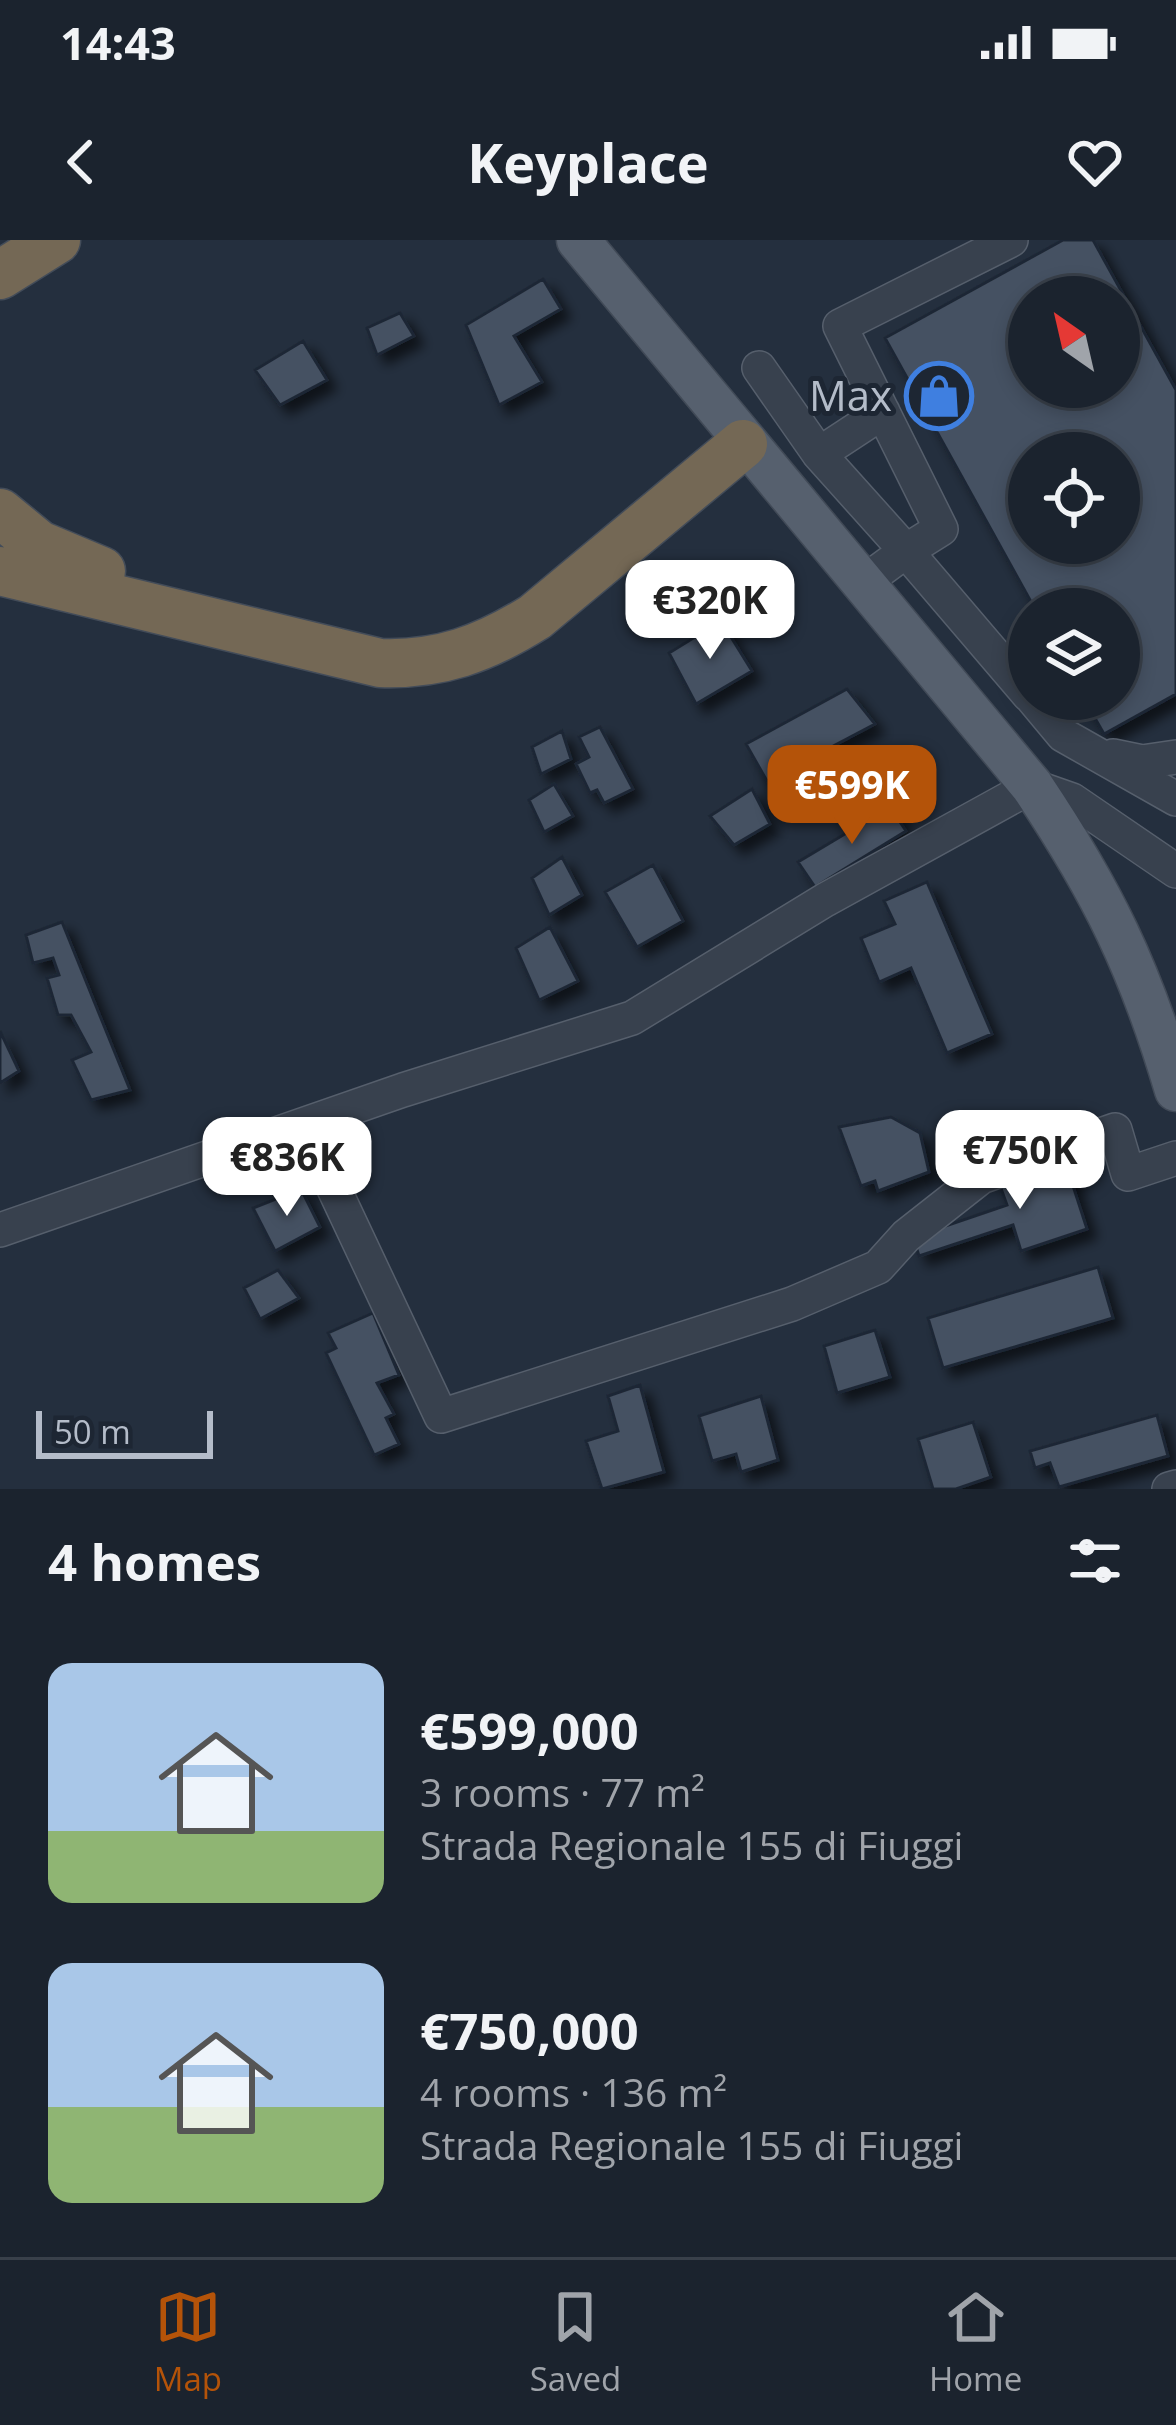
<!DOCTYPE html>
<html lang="en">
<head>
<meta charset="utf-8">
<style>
  :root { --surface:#1b232e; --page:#282f3a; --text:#f1f3f6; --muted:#a0a4aa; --line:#39404a; --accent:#b45309 }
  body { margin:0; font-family:"Open Sans",sans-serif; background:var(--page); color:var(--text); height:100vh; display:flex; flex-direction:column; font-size:45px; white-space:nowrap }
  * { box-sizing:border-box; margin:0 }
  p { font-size:39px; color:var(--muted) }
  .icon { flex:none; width:66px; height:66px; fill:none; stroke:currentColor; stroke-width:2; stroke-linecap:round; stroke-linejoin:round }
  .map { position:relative; height:1249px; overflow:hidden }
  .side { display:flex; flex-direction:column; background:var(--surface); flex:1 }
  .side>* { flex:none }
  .needle { width:78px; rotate:326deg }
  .controls { position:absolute; left:1008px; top:36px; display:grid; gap:24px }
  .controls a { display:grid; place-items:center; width:132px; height:132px; border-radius:50%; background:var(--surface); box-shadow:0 6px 18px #0003,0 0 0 3px var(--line); font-size:60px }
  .scale { position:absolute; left:36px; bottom:30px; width:177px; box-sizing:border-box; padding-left:12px; border:6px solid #b4bcc9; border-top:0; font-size:33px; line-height:42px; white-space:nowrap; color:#b4bcc9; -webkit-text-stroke:9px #1d2633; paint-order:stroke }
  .price { position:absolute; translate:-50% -102px; padding:0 27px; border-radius:24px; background:#fff; color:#222; font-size:39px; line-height:78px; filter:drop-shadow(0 3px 6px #0008) }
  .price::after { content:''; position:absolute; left:50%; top:72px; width:36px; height:27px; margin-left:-18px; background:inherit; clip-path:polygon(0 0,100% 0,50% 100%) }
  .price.on { background:var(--accent); color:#fff }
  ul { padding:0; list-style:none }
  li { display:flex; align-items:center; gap:36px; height:300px; padding:0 48px }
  li span { display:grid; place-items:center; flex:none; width:336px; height:240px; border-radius:24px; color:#555 }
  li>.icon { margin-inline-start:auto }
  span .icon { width:144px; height:144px; fill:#fffc; stroke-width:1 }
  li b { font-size:51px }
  h2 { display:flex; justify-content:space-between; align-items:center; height:144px; padding:0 48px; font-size:51px }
  .status { display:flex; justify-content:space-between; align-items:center; height:84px; padding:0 60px; background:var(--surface); direction:ltr }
  .status svg { height:33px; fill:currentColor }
  header { display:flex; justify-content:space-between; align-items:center; height:156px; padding:0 48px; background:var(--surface); font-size:54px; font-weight:700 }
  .menu { display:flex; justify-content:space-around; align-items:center; height:168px; border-top:3px solid var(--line); background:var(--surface); font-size:33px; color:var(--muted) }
  .menu a { display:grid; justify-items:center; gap:6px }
  .menu .on { color:var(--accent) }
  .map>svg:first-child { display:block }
</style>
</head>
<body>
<div class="status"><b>14:43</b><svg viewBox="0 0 49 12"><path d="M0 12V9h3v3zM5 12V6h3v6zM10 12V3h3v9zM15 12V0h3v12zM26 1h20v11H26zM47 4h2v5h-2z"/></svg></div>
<header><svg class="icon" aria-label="back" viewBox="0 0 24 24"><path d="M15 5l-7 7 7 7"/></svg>Keyplace<svg class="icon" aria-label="heart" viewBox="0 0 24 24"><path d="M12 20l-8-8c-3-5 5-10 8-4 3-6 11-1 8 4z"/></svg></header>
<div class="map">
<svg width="1176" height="1249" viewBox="0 0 1176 1249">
  <defs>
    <filter id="shadow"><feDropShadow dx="9" dy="9" stdDeviation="6" flood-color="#0009"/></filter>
  </defs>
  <rect width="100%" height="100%" fill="#242f3e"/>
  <!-- building -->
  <path fill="#455162" stroke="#1f2835" stroke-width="3" fill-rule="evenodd" filter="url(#shadow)" d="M 1063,0 L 1093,0 L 1176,150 L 1176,454 L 1104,494 L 1084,459 L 1119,459 L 1119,369 L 1035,369 L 885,98 ZM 1029,57 L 1119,57 L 1119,147 L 1029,147 ZM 1029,213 L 1119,213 L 1119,303 L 1029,303 Z
    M 543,39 L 561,69 L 514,96 L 542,142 L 499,165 L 466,85 Z
    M 400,73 L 414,96 L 377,115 L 367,88 Z
    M 303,101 L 327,140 L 280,165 L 255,130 Z
    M 721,381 L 752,431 L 696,464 L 669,413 Z
    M 847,449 L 875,484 L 767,541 L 746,504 Z
    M 600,487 L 633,549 L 604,563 L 597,550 L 590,553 L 576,524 L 589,517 L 579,497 Z
    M 562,491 L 571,519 L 541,534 L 532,507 Z
    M 554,544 L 573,576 L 544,592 L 529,560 Z
    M 752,549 L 770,584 L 734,605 L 710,576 Z
    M 890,567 L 906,591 L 815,647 L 798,622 Z
    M 562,617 L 582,655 L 549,675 L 532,638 Z
    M 653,625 L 683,681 L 637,707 L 605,652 Z
    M 927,642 L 992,794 L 947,813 L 911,728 L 879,742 L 861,698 L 895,684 L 884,661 Z
    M 62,682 L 130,850 L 91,860 L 72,820 L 91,812 L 71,775 L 58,775 L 47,738 L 59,735 L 53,718 L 33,723 L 26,695 Z
    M 550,687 L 578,741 L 539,760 L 516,708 Z
    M 0,791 L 19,831 L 0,843 Z
    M 891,877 L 920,893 L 929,932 L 878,951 L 875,941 L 861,946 L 839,887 Z
    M 1064,918 L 1087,989 L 1021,1011 L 1013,985 L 919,1016 L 913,997 L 1007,965 L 998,940 Z
    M 301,949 L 320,987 L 275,1011 L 253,968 Z
    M 1098,1027 L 1113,1078 L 943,1128 L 928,1078 Z
    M 278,1030 L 299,1058 L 260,1079 L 244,1048 Z
    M 373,1073 L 399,1135 L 377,1143 L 394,1174 L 386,1178 L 399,1204 L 374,1215 L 326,1113 L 336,1108 L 328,1093 Z
    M 875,1090 L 890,1137 L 837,1153 L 824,1106 Z
    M 640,1145 L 664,1232 L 602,1249 L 586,1201 L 618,1191 L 608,1156 Z
    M 761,1156 L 778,1220 L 741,1232 L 736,1214 L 712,1221 L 699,1176 Z
    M 1157,1175 L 1168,1216 L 1059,1247 L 1050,1223 L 1035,1228 L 1030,1211 Z
    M 973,1182 L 991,1237 L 956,1249 L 933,1249 L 918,1199 Z"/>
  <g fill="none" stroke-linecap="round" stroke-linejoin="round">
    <!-- minor casing -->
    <g stroke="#565f6c" stroke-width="36">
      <path id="minor" d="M 759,128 L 819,214
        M 883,172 L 819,214 L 906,311 L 941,289 L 840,86 L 1011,0
        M 864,342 L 906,311 L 1029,455
        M 1033,459 L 1063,495 L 1176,559
        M 1113,516 L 1142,522 L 1176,517
        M 304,885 L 441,1176 L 792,1064 L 878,1027 L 906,996 L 981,937 L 1115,890 L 1128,934 L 1176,918
        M 0,990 L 403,850 L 632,778 L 825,660 L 1032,546 L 1072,560 L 1176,631
        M 1169,1249 L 1176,1247"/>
    </g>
    <!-- major casing -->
    <g stroke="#414a57" stroke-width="45">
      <path id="major" d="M 578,0 L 1032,546 C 1103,652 1140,728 1176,850"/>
    </g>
    <!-- highway casing -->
    <g stroke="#434c59" stroke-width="51">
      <path id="highway" d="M 0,35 L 56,0
        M 0,273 L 39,305 L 101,331
        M 0,331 L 380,423 C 440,425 484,409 535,377 L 743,204"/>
    </g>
    <!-- minor -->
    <use href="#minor" stroke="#38414e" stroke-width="33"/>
    <!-- major -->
    <use href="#major" stroke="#56606e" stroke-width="42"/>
    <!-- highway -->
    <use href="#highway" stroke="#746855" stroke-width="48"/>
  </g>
  <!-- icons -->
  <defs>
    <g id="shop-ring" transform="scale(3.45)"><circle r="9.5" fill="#1d2633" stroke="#3f7fe0" stroke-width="1.5"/><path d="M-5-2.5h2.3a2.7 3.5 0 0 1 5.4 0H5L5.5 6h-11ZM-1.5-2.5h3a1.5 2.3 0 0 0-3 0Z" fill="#3f7fe0"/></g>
  </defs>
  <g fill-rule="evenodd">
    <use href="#shop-ring" x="939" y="156"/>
  </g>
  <g text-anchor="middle" stroke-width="10" stroke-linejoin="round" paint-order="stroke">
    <!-- poi labels -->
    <g font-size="42" fill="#b4bcc9" stroke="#1d2633" text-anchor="end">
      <text x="892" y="171">Max</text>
    </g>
  </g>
</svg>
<div class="controls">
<a><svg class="needle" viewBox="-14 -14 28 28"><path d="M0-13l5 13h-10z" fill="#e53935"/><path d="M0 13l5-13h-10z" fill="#a0a4aa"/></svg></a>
<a><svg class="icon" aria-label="locate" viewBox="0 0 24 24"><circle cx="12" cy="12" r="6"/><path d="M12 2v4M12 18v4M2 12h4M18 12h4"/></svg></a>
<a><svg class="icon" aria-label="layers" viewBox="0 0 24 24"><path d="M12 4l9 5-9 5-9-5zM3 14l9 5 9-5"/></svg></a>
</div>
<div class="scale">50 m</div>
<b class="price" style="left:710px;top:422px">€320K</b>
<b class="price on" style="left:852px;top:607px">€599K</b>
<b class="price" style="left:1020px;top:972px">€750K</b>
<b class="price" style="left:287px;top:979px">€836K</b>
</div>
<section class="side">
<h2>4 homes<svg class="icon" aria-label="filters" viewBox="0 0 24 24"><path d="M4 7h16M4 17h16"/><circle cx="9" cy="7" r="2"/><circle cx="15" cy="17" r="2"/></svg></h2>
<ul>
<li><span style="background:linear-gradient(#a9c7e8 70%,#8fb573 0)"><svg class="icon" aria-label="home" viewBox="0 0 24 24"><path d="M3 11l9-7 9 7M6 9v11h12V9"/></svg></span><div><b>€599,000</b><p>3 rooms · 77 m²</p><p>Strada Regionale 155 di Fiuggi</p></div></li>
<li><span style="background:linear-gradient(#a9c7e8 60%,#8fb573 0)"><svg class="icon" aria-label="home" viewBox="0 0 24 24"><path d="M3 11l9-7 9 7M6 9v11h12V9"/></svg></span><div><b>€750,000</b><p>4 rooms · 136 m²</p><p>Strada Regionale 155 di Fiuggi</p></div></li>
</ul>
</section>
<nav class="menu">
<a class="on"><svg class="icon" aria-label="map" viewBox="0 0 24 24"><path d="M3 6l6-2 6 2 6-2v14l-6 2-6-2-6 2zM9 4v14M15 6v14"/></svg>Map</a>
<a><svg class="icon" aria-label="saved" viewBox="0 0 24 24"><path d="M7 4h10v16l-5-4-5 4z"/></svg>Saved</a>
<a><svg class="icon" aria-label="home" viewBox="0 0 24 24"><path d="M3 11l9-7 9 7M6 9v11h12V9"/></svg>Home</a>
</nav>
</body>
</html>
